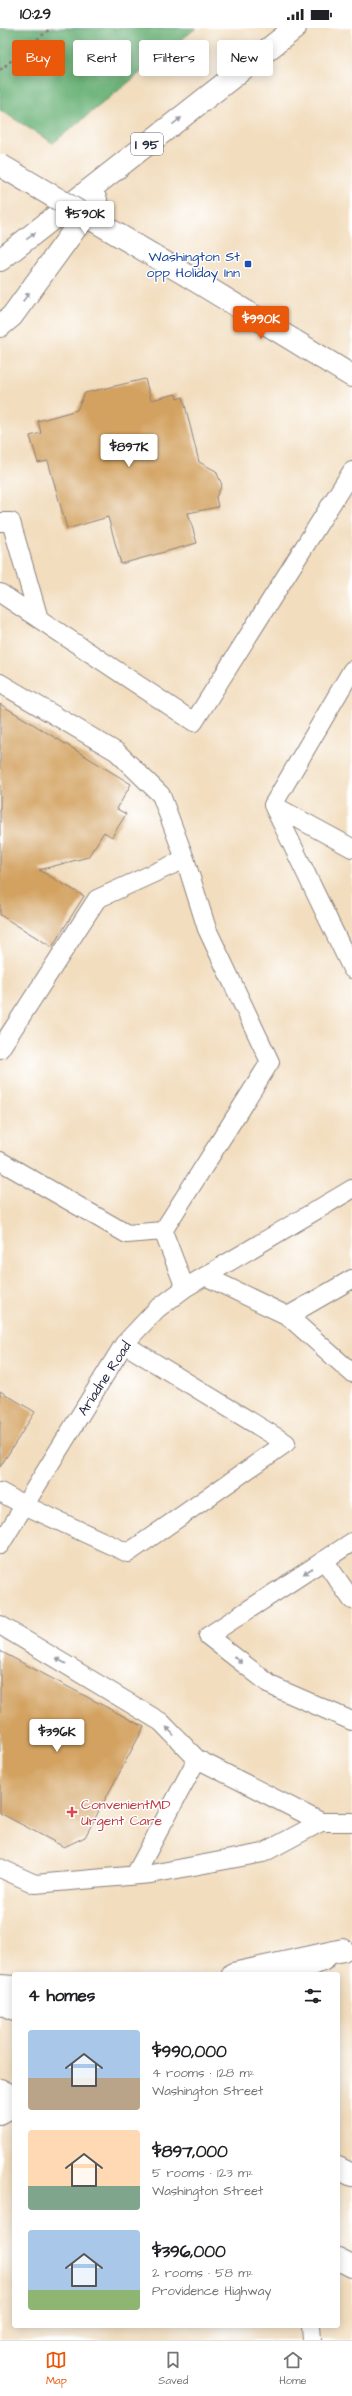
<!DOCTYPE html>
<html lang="en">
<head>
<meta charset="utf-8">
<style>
  :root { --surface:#fff; --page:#f6f6f6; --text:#202124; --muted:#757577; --line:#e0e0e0; --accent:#ea580c }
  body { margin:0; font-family:"Architects Daughter",sans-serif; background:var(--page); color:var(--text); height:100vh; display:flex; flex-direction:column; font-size:15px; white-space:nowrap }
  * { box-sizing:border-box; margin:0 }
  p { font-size:13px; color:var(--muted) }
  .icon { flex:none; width:22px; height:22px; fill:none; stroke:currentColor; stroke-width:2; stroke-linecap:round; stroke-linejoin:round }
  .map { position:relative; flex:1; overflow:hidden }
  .side { position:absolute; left:12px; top:1944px; width:328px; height:356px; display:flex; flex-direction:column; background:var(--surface); border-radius:4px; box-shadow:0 2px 10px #0003 }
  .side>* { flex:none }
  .top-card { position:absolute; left:12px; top:12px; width:328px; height:36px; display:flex; gap:8px }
  .price { position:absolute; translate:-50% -34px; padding:0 9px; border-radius:4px; background:#fff; color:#222; font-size:13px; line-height:26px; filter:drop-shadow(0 1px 2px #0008) }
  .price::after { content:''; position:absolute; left:50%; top:24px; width:12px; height:9px; margin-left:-6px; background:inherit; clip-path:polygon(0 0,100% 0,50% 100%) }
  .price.selected { background:var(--accent); color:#fff }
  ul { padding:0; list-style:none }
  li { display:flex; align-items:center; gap:12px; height:100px; padding:0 16px }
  li span { display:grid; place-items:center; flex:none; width:112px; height:80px; border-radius:4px; color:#555 }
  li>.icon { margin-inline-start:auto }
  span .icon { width:48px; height:48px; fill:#fffc; stroke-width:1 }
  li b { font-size:17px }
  h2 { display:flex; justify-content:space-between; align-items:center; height:48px; padding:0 16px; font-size:17px }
  .pill { padding:0 14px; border-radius:4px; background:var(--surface); box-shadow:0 2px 10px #0003; font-size:14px; line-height:36px }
  .pill.selected { background:var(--accent); color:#fff }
  .status { display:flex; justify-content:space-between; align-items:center; height:28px; padding:0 20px; background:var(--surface); direction:ltr }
  .status svg { height:11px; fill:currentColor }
  .tab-bar { display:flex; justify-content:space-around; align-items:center; height:56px; border-top:1px solid var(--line); background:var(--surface); font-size:11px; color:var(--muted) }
  .tab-bar a { display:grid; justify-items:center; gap:2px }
  .tab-bar .selected { color:var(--accent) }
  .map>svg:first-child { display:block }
</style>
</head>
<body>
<div class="status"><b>10:29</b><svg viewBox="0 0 49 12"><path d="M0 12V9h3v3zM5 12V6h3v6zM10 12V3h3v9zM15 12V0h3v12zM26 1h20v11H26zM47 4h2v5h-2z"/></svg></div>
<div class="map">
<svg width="352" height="2312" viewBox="0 0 352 2312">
  <rect width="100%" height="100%" fill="#fff"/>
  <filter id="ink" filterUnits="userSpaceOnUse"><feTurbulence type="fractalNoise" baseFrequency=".025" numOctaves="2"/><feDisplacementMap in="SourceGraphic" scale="8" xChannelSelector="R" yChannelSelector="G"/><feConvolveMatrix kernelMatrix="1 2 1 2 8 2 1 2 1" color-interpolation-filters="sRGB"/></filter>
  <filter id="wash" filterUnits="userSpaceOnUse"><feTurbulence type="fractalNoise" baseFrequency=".012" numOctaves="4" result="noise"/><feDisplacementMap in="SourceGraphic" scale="16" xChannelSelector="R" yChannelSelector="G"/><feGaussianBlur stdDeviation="0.9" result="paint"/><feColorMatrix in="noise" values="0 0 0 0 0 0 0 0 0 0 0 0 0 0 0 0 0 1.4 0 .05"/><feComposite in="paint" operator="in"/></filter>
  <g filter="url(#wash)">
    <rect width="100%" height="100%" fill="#f2ddbe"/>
    <!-- forest -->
    <path fill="#6cb278" stroke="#476a5a" d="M 0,0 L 196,0 L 53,115 L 0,82 Z"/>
    <g id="blocks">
      <!-- building -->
      <path fill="#d3a260" d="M 145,351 L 151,372 L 176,366 L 177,371 L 183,369 L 199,434 L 216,443 L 222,457 L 216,469 L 218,479 L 188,485 L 197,515 L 121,536 L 108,489 L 67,501 L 48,433 L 38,435 L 30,408 L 41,405 L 38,393 L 77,382 L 85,365 Z
        M 0,676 L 131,756 L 117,781 L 126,786 L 112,809 L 104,804 L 88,829 L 39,842 L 84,868 L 52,919 L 0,887 Z
        M 0,1363 L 35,1384 L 0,1439 Z
        M 0,1623 L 144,1699 L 85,1809 L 64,1819 L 0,1785 Z"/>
    </g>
  </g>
  <g filter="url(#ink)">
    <use href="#blocks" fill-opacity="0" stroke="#8a807c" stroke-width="1"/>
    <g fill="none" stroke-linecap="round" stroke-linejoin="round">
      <!-- service casing -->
      <g stroke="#8a807c" stroke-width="20">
        <path id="service" d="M 0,494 L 11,494 L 39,591
          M 0,565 L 194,694 L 352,443
          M 352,642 L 273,777 L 352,941
          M 0,655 L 117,724 L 161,767 L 185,831 L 207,901 L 270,1034 L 163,1203 L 185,1260
          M 273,777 L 352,820
          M 0,1021 L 97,871 L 185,831
          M 0,1133 L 127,1206 L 163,1203
          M 205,1248 L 288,1288 L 352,1251
          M 288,1288 L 352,1345
          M 0,1464 L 24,1477 L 128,1525 L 286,1415 L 124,1316
          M 352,1514 L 208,1608 L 272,1658 L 352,1693
          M 0,1517 L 124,1316 L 157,1281 L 185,1260 L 352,1161
          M 324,1532 L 352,1572
          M 0,1597 L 161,1694 L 197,1731
          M 0,1840 L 35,1856 L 151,1846 L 263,1825 L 321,1794
          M 135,1847 L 197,1731 L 321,1794 L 352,1794
          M 311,2298 L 312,2312"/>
      </g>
      <!-- secondary casing -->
      <g stroke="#8a807c" stroke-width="24">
        <path id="secondary" d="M 188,248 L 352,348
          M 291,1946 L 324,1931
          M 0,2085 L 14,2077"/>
      </g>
      <!-- trunk casing -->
      <g stroke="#8a807c" stroke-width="24">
        <path id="trunk" d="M 233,1946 L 343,1922
          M 0,1958 L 14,1959
          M 0,1975 L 14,1981
          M 0,2062 L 14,2069
          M 338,2140 L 352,2147
          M 338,2231 L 352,2238"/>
      </g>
      <!-- motorway casing -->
      <g stroke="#8a807c" stroke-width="24">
        <path id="motorway" d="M 0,232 L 295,0
          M 0,298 L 12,288 L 96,172"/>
      </g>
      <!-- path -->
      <path stroke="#8a807c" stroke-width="2.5" stroke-dasharray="3 3" stroke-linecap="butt" d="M 0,42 L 51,0"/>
      <!-- service -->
      <use href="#service" stroke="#fff" stroke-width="18"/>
      <!-- secondary -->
      <use href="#secondary" stroke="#fff" stroke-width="22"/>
      <!-- trunk -->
      <use href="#trunk" stroke="#fff" stroke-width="22"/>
      <!-- motorway -->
      <use href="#motorway" stroke="#fff" stroke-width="22"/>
      <!-- secondary-bridge casing -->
      <g stroke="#8a807c" stroke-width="24" stroke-linecap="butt">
        <path id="secondary-bridge" d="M 0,137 L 188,248"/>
      </g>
      <!-- secondary-bridge -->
      <use href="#secondary-bridge" stroke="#fff" stroke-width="22"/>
    </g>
    <!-- one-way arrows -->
    <defs><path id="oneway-solid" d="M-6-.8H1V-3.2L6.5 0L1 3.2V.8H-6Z"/></defs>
    <g fill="#9c9ca7">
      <use href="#oneway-solid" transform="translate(177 93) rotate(-38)"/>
      <use href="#oneway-solid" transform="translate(31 208) rotate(-38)"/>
      <use href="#oneway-solid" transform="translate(26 269) rotate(-54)"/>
      <use href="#oneway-solid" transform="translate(308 1543) rotate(147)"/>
      <use href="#oneway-solid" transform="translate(238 1632) rotate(38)"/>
      <use href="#oneway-solid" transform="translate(61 1633) rotate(-150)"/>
      <use href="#oneway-solid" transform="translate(170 1703) rotate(-133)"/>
    </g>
  </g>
  <!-- markers -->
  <rect fill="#1a4fb4" stroke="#fff" stroke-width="1.5" x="244" y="232" width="8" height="8" rx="2"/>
  <path fill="#e0444e" stroke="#fff" stroke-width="1.5" d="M70 1778h4v4h4v4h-4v4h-4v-4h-4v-4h4z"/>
  <g text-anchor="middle" stroke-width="3" stroke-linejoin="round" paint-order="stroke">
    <!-- shield labels -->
    <rect fill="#fff" stroke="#646476" stroke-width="1" x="131" y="105" width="32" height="22" rx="3"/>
    <g font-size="13" font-weight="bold" fill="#22223b">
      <text x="147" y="121">I 95</text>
    </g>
    <!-- transit labels -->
    <g font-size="14" fill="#164399" stroke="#fff" text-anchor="end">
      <text x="240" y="233">Washington St<tspan x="240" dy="16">opp Holiday Inn</tspan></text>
    </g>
    <!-- street labels -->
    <g font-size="14" fill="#22223b" stroke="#fff">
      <text transform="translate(104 1350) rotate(-57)" y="5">Ariadne Road</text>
    </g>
    <!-- health labels -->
    <g font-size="14" fill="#be3a42" stroke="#fff" text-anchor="start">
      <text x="81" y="1781">ConvenientMD<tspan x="81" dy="16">Urgent Care</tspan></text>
    </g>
  </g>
</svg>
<b class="price" style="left:85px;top:207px">$590K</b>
<b class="price selected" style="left:261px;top:312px">$990K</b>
<b class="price" style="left:129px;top:440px">$897K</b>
<b class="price" style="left:57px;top:1725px">$396K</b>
<div class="top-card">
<a class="pill selected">Buy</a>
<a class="pill">Rent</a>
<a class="pill">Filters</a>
<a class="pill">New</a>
</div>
<section class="side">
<h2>4 homes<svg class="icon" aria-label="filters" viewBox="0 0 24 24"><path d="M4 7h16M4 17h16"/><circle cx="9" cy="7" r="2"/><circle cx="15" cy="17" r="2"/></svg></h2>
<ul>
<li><span style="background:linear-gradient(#a9c7e8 60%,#b9a48a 0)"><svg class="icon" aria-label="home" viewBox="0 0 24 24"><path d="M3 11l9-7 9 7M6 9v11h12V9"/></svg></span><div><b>$990,000</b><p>4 rooms · 128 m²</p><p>Washington Street</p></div></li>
<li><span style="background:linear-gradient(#ffd9b3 70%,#7fa58c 0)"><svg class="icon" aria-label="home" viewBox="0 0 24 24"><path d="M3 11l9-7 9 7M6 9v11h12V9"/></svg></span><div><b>$897,000</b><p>5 rooms · 123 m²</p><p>Washington Street</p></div></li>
<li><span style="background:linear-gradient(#a9c7e8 75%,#8fb573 0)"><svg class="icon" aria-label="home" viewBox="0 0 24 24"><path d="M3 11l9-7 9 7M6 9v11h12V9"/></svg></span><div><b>$396,000</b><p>2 rooms · 58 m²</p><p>Providence Highway</p></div></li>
</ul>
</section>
</div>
<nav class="tab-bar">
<a class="selected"><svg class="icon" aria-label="map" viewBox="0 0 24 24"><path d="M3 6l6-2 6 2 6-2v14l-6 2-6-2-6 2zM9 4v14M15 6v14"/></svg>Map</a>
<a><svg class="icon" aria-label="saved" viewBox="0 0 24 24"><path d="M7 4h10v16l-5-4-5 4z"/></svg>Saved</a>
<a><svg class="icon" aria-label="home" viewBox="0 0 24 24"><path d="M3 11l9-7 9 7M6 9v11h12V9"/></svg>Home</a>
</nav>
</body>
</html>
